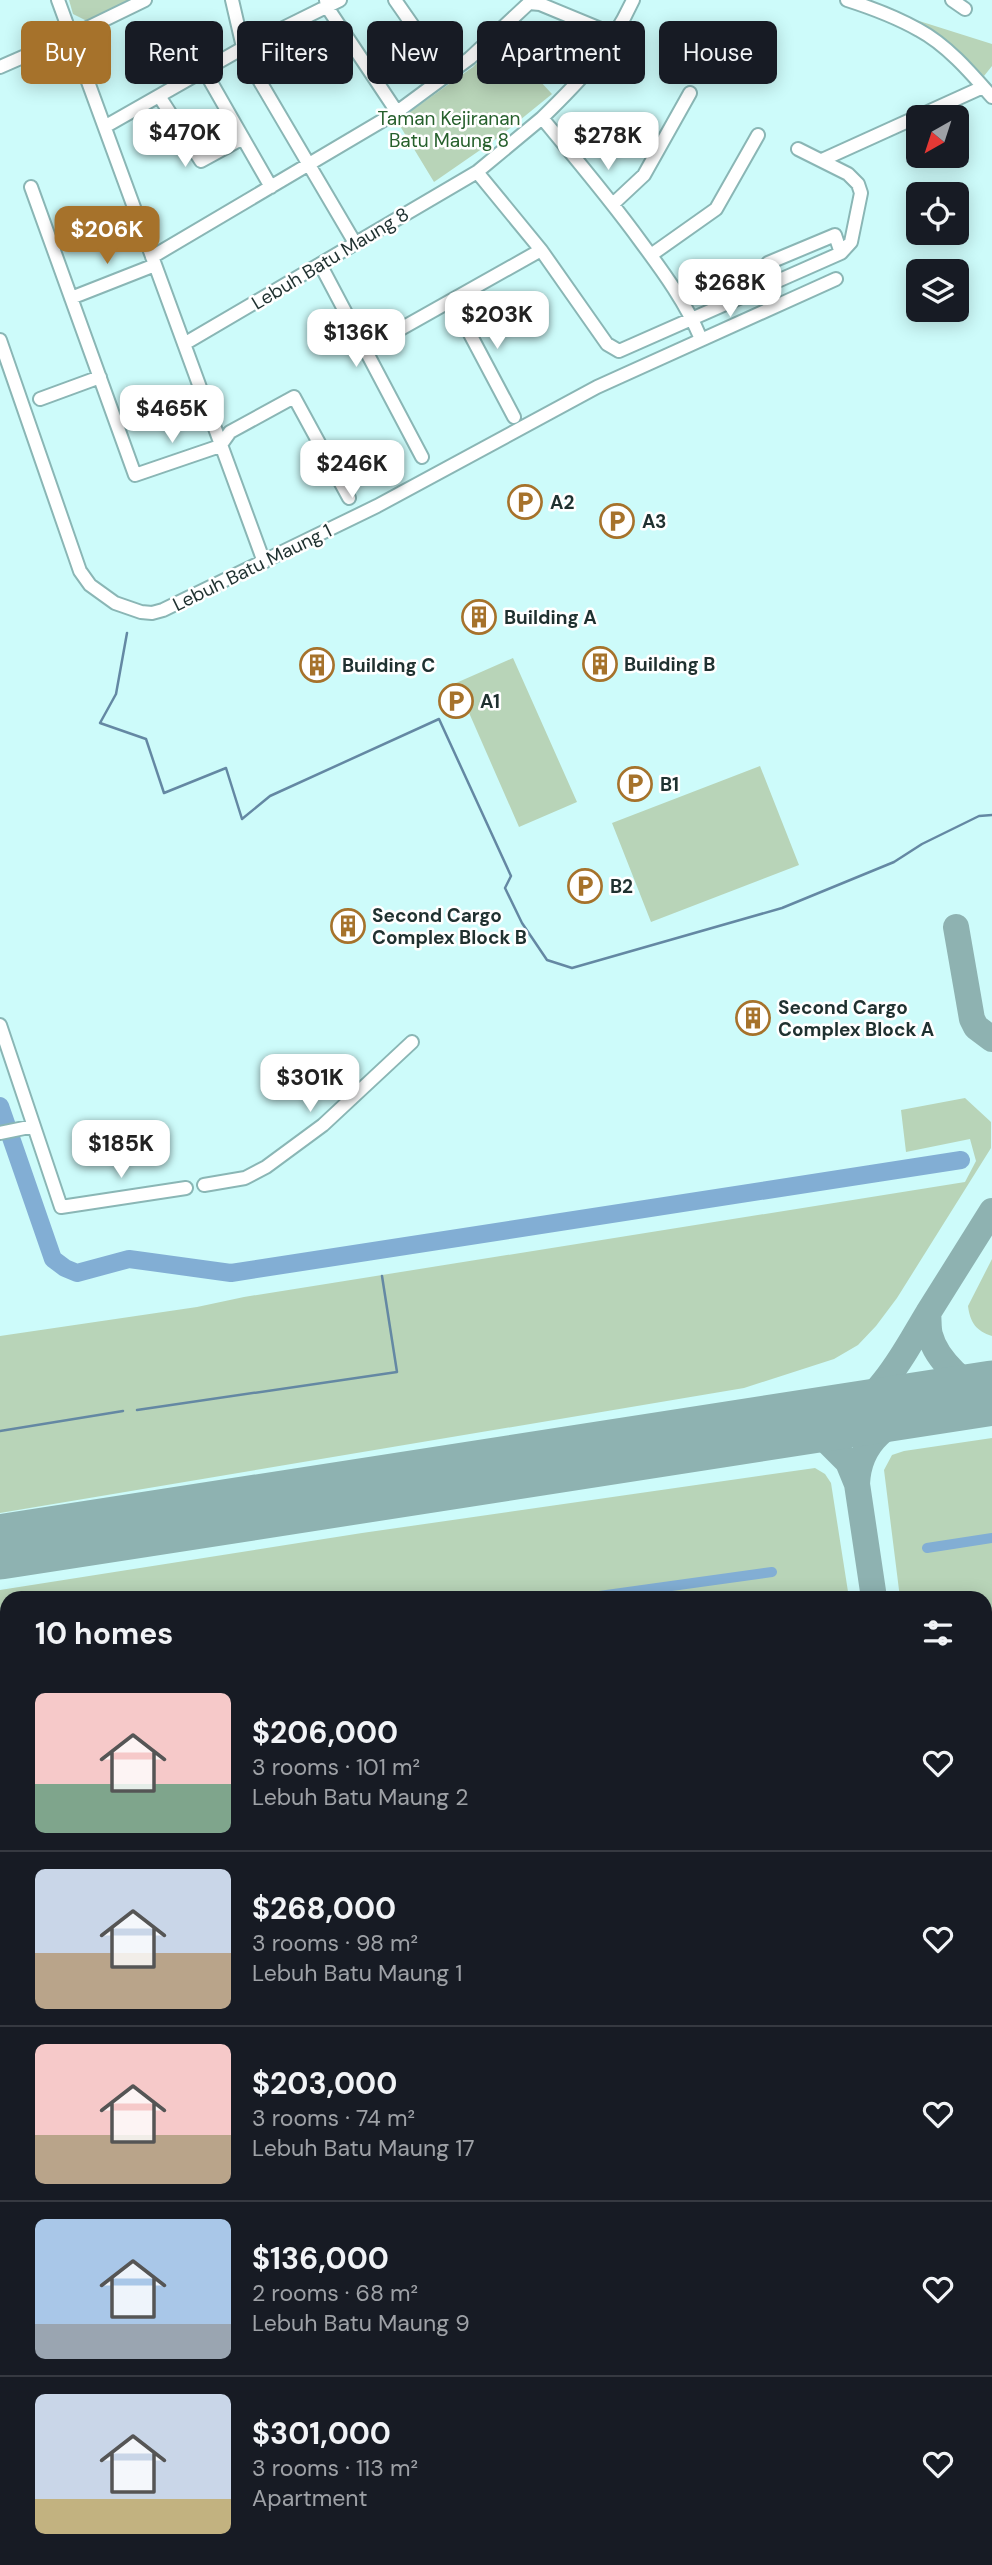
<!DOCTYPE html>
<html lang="en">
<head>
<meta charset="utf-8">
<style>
  :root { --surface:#171b24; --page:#242831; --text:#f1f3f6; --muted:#9ea1a6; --line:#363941; --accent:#a6722b }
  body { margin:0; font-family:"DM Sans",sans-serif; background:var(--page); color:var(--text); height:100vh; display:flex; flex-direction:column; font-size:26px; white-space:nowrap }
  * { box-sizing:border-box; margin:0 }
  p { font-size:23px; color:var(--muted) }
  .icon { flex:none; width:38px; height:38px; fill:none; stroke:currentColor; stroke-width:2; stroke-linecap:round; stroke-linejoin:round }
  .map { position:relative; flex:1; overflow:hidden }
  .sheet { position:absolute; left:0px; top:1591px; width:992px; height:975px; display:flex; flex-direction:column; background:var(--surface); border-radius:21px 21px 0 0; box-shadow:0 4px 18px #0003 }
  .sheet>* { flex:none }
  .top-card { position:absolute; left:21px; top:21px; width:950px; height:63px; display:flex; gap:14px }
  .needle { width:46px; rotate:219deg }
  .fabs { position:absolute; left:906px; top:105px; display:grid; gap:14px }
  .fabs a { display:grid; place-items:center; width:63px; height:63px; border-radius:10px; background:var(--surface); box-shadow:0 4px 18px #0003; font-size:35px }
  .price { position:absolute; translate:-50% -60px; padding:0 16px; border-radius:14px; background:#fff; color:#222; font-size:23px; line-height:46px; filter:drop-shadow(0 2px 4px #0008) }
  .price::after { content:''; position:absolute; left:50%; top:42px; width:21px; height:16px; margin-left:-10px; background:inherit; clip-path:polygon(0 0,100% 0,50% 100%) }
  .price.current { background:var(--accent); color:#fff }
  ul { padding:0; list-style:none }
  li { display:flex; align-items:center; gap:21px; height:175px; padding:0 35px }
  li+li { border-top:2px solid var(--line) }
  li span { display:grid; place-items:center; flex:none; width:196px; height:140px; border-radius:10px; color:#555 }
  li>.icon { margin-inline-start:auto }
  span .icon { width:84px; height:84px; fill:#fffc; stroke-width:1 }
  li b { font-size:30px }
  h2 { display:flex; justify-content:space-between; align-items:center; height:84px; padding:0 35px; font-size:30px }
  .pill { padding:0 24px; border-radius:10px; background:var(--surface); box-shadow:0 4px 18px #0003; font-size:24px; line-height:63px }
  .pill.current { background:var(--accent); color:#fff }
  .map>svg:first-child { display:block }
</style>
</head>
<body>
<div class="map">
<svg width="992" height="2565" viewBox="0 0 992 2565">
  <rect width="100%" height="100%" fill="#cdfbfa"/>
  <!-- green -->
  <path fill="#b8d4b8" d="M 69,0 L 128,0 L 87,21 L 73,14 Z
    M 916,20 L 992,44 L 992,66 L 984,76 L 945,39 Z
    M 500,38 L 552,94 L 499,137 L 434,182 L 397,121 L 473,67 Z
    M 513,658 L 577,802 L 519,827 L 456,683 Z
    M 760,766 L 799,865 L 651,922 L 612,823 Z
    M 965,1098 L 991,1122 L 991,1148 L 897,1298 L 876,1326 L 858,1345 L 834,1359 L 744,1388 L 0,1513 L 0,1336 L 197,1307 L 244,1297 L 965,1182 L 976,1161 L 970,1139 L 906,1152 L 901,1110 Z
    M 992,1259 L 992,1336 C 976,1331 970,1322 968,1306 Z
    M 992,1438 L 992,1679 L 985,1680 L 985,1598 L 900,1598 L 884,1470 L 892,1455 L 904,1451 Z
    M 815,1468 L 825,1474 L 831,1483 L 849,1598 L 7,1598 L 7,1838 L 0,1839 L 0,1590 L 362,1533 Z
    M 992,1724 L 992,1900 L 985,1900 L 985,1725 Z
    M 7,1870 L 7,2165 L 0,2168 L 0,1872 Z
    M 0,2314 L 7,2316 L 7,2392 L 0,2392 Z
    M 203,2559 L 203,2558 L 278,2559 L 277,2565 L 203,2565 Z"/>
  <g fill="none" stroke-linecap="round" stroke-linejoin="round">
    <!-- stream -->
    <path stroke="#6488a3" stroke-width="2.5" d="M 127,633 L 116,694 L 100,723 L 146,739 L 164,793 L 226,768 L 242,819 L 270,796 L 439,719 L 511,876 L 505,888 L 522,923 L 547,960 L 572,968 L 782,908 L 894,862 L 922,844 L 979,816 L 992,815
      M 137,1410 L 397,1372 L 382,1276
      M 0,1431 L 123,1411"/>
    <!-- canal -->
    <path stroke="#82aed4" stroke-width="10" d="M 927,1548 L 992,1538
      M 585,1598 L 772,1572
      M 0,1680 L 7,1679
      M 985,1843 L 992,1842
      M 0,2000 L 7,1998"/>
    <!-- river -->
    <path stroke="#82aed4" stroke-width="18" d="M 0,1106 L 53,1259 L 65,1268 L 77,1273 L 129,1259 L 231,1273 L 961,1160"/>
    <!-- taxiway -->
    <path stroke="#8eb2b1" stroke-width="26" d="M 956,927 L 972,1019 L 976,1027 L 992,1039
      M 928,1313 L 992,1211
      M 824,1419 C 876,1414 904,1352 928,1313 C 929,1320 928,1328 930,1335 C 936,1359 967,1390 992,1394
      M 767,1428 L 811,1432 L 827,1441 L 848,1462 L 857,1484 L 874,1598
      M 857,1484 C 859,1435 895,1421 931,1403
      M 985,1703 L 992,1702
      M 0,1859 L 7,1858
      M 985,1966 L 992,1975"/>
    <!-- runway -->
    <path stroke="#8eb2b1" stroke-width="65" d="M 0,1547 L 992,1393"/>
    <!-- minor casing -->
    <g stroke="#8ab6b5" stroke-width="16">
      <path id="minor" d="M 58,0 L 264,562
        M 232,0 L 245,56 L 355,243
        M 326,0 L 327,7 L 397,112
        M 395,0 L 448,76
        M 847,0 C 872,8 896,17 919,30 C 947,45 971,73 992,97
        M 952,0 L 965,9
        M 0,67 L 71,36 L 145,0
        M 204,70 L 271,187
        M 159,96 L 201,161 L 243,138
        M 542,118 C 581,80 610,50 633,0
        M 106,126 L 243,48 L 340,0
        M 822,160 L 983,87
        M 477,172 L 541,250 L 607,344 L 619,351 L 841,253 L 851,242 L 861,193 L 858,184 L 848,174 L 798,149
        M 31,187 L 135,475 L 220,446
        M 613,204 L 644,175 L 690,93
        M 651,255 L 716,209 L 758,135
        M 152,257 L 397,112 L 470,58 L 529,3 L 540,4 L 615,35
        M 768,263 L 835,235 L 841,253
        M 320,264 L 422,457
        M 71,298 L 155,265
        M 452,300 L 514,417
        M 0,340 L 80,571 L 90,585 L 115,603 L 141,612 L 152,613 L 163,610 L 377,506 L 597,387 L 836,279
        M 184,344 L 477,172 L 542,118 C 576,159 610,199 641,242 C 664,273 686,303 701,339
        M 365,349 L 541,250
        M 40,399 L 100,377
        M 220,446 L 230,432 L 294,397 L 349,498
        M 0,1025 L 61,1207 L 186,1188
        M 0,1133 L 34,1126
        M 204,1185 L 245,1178 L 266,1167 L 323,1125 L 412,1042
        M 985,2299 L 992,2298
        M 985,2337 L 992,2336
        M 985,2442 L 992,2443
        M 0,2466 L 7,2466
        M 179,2565 L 180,2558
        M 461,2565 L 462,2558
        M 523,2565 L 524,2558"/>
    </g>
    <!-- major casing -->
    <g stroke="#8ab6b5" stroke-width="18">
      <path id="major" d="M 745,2558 L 749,2565"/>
    </g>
    <!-- highway casing -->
    <g stroke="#8ab6b5" stroke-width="21">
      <path id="highway" d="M 0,2412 L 7,2412
        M 0,2433 L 7,2433
        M 630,2558 L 636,2565
        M 692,2558 L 703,2565
        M 763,2558 L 764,2565"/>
    </g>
    <!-- minor -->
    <use href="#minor" stroke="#fff" stroke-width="12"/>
    <!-- major -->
    <use href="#major" stroke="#fff" stroke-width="14"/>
    <!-- highway -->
    <use href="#highway" stroke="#fff" stroke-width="18"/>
    <!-- highway-bridge casing -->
    <g stroke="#8ab6b5" stroke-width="21" stroke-linecap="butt">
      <path id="highway-bridge" d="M 662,2558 L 674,2565"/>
    </g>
    <!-- highway-bridge -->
    <use href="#highway-bridge" stroke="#fff" stroke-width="18"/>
  </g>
  <!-- icons -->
  <defs>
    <g id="parking-ring" transform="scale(1.75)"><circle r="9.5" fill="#fff" stroke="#a6722b" stroke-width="1.5"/><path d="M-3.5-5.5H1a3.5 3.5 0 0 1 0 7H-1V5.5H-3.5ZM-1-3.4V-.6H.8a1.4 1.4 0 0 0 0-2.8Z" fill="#a6722b"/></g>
    <g id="building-ring" transform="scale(1.75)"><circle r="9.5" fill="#fff" stroke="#a6722b" stroke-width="1.5"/><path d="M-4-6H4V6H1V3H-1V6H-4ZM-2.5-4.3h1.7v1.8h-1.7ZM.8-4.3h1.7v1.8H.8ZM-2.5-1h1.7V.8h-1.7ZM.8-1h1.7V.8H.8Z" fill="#a6722b"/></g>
  </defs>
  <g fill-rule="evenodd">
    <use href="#parking-ring" x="525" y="502"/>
    <use href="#parking-ring" x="617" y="521"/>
    <use href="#building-ring" x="479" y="617"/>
    <use href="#building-ring" x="600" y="664"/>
    <use href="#building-ring" x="317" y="665"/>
    <use href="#parking-ring" x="456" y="701"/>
    <use href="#parking-ring" x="635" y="784"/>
    <use href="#parking-ring" x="585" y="886"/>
    <use href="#building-ring" x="348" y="926"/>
    <use href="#building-ring" x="753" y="1018"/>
  </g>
  <g text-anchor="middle" stroke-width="5" stroke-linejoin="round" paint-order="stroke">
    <!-- park labels -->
    <g font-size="19" fill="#26602c" stroke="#fff">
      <text x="449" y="125">Taman Kejiranan<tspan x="449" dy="22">Batu Maung 8</tspan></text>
    </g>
    <!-- street labels -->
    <g font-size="19" fill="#1f3130" stroke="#fff">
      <text transform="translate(330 258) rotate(-31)" y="7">Lebuh Batu Maung 8</text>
      <text transform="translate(252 567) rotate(-26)" y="7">Lebuh Batu Maung 1</text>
    </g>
    <!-- poi labels -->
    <g font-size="19" font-weight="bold" fill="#1f3130" stroke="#fff" text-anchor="start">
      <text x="550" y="509">A2</text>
      <text x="642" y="528">A3</text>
      <text x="504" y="624">Building A</text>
      <text x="624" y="671">Building B</text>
      <text x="342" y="672">Building C</text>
      <text x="480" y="708">A1</text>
      <text x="660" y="791">B1</text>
      <text x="610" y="893">B2</text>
      <text x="372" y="922">Second Cargo<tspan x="372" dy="22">Complex Block B</tspan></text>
      <text x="778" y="1014">Second Cargo<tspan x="778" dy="22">Complex Block A</tspan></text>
    </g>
  </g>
</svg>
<div class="fabs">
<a><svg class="needle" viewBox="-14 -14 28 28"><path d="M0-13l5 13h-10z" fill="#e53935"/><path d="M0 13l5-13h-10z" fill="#9ea1a6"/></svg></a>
<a><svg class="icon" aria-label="locate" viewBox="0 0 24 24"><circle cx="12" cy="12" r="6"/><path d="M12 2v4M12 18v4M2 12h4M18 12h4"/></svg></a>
<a><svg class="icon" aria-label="layers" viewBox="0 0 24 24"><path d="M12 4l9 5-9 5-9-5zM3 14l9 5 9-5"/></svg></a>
</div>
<b class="price" style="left:185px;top:169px">$470K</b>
<b class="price" style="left:608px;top:172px">$278K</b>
<b class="price current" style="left:107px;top:266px">$206K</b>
<b class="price" style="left:730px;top:319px">$268K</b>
<b class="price" style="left:497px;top:351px">$203K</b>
<b class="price" style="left:356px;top:369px">$136K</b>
<b class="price" style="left:172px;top:445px">$465K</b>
<b class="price" style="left:352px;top:500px">$246K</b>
<b class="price" style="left:310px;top:1114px">$301K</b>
<b class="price" style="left:121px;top:1180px">$185K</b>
<div class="top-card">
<a class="pill current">Buy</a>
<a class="pill">Rent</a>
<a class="pill">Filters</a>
<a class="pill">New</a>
<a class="pill">Apartment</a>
<a class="pill">House</a>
</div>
<section class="sheet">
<h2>10 homes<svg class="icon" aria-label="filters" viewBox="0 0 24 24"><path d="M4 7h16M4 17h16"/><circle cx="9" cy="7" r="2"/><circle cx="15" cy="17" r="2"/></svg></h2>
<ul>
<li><span style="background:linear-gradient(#f6c9c9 65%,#7fa58c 0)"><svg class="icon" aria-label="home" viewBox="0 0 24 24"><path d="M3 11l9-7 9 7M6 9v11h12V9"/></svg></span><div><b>$206,000</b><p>3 rooms · 101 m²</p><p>Lebuh Batu Maung 2</p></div><svg class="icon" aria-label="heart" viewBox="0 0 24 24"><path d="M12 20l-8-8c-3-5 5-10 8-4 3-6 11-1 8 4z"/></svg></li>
<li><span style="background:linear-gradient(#c9d6e8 60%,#b9a48a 0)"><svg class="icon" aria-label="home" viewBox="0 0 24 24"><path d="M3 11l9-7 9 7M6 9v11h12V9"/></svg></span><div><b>$268,000</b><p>3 rooms · 98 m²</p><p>Lebuh Batu Maung 1</p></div><svg class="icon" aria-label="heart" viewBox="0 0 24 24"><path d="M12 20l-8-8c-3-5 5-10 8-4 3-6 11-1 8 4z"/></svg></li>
<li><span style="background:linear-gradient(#f6c9c9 65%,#b9a48a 0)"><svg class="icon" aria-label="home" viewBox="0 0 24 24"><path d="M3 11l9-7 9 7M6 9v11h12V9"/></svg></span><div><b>$203,000</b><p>3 rooms · 74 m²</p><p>Lebuh Batu Maung 17</p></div><svg class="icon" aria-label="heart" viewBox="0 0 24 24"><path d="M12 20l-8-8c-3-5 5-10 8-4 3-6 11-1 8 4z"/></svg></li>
<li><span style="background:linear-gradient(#a9c7e8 75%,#9aa5b1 0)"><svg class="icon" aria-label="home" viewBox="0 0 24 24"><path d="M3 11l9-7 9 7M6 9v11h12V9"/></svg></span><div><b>$136,000</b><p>2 rooms · 68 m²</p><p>Lebuh Batu Maung 9</p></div><svg class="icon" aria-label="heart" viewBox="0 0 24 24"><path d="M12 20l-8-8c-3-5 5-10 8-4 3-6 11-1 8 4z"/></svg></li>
<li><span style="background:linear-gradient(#c9d6e8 75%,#c2b280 0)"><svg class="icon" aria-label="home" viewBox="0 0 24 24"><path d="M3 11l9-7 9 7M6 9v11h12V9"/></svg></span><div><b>$301,000</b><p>3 rooms · 113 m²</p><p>Apartment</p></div><svg class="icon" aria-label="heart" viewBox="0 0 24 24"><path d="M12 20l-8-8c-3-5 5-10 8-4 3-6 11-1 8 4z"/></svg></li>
</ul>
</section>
</div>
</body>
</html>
